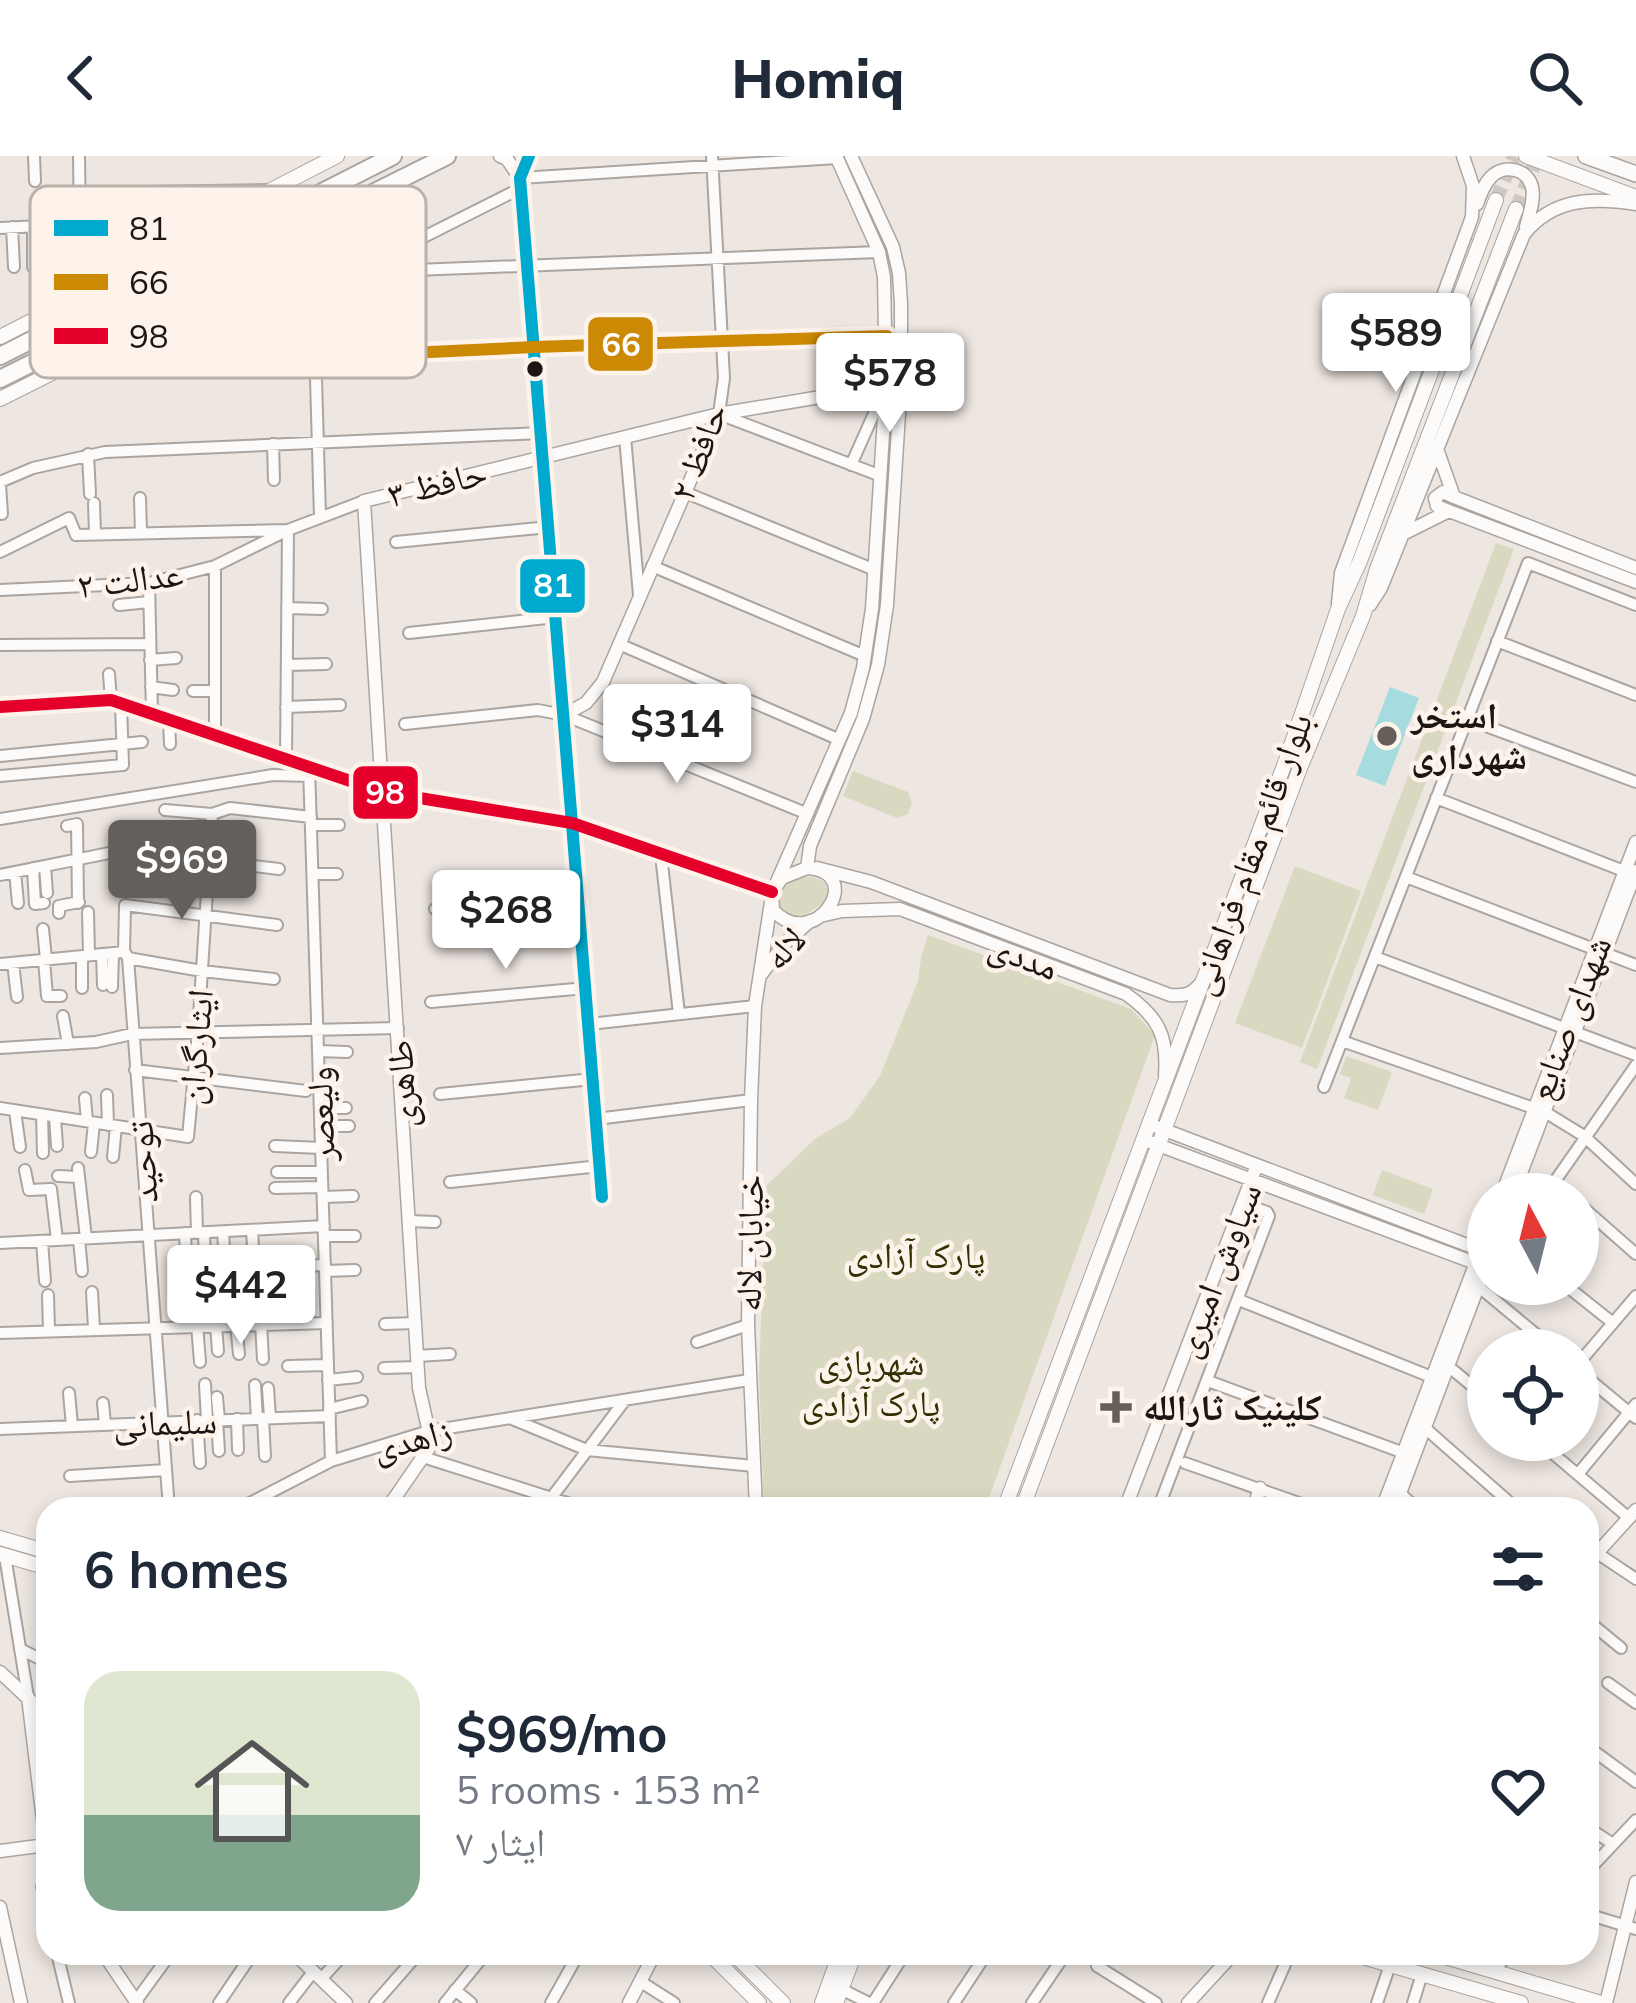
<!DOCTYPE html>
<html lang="en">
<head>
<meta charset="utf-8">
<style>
  :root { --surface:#fff; --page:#f6f6f7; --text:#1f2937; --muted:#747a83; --line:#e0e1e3; --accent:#645f5b }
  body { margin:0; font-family:Mulish,"Noto Naskh Arabic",sans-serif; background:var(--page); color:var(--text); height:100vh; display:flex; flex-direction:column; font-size:45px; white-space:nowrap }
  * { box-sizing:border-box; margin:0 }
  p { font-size:39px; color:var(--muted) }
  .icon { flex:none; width:66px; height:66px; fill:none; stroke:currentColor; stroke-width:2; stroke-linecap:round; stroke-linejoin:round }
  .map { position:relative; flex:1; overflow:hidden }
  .side { position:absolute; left:36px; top:1341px; width:1563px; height:468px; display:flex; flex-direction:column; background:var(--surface); border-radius:36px; box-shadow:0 6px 18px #0003 }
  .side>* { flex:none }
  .needle { width:78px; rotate:353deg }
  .controls { position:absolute; left:1467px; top:1017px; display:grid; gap:24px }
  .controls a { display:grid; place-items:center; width:132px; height:132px; border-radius:50%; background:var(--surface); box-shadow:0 6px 18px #0003; font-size:60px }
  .price { position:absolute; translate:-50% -102px; padding:0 27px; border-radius:12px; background:#fff; color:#222; font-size:39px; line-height:78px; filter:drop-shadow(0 3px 6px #0008) }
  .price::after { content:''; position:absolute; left:50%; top:72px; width:36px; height:27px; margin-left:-18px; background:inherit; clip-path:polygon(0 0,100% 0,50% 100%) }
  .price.current { background:var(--accent); color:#fff }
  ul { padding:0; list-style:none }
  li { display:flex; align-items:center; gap:36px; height:300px; padding:0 48px }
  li+li { border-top:3px solid var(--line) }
  li span { display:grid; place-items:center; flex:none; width:336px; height:240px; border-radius:36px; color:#555 }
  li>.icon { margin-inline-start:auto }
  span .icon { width:144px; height:144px; fill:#fffc; stroke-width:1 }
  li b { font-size:51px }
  h2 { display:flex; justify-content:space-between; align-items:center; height:144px; padding:0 48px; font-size:51px }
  header { display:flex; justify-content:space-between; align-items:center; height:156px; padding:0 48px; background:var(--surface); font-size:54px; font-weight:800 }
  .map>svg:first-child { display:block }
</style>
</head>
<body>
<header><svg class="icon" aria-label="back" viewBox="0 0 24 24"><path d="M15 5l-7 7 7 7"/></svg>Homiq<svg class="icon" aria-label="search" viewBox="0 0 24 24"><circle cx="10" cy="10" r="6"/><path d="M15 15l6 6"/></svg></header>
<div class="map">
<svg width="1636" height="1847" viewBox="0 0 1636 1847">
  <rect width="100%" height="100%" fill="#ede6e1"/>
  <!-- green -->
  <path fill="#d9d9c1" d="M 1496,387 L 1514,393 L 1317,913 L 1300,906 Z
    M 853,615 L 908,636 L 912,647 L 908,658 L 897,662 L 843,640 Z
    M 1295,710 L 1361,735 L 1302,892 L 1235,867 Z
    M 805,721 C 822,721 832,728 826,745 L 805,759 L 788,758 L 779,749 C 777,732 790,724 805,721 Z
    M 928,779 L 1131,853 L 1155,879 L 985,1353 L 764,1353 L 759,1220 L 766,1030 L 815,983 L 850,962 L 880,920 L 918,825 L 921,802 Z
    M 1346,900 L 1392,916 L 1378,954 L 1344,942 L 1351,922 L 1340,918 Z
    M 1382,1014 L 1433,1033 L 1424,1058 L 1373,1039 Z"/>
  <!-- water -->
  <path fill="#a6dce0" d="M 1390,531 L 1419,542 L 1385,630 L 1356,619 Z"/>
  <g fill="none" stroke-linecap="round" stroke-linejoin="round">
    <!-- secondary-tunnel -->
    <path stroke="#cec7c2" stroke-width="14" stroke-dasharray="14 7" stroke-linecap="butt" d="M 1496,44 L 1514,0
      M 1516,53 L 1538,0"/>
    <!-- minor casing -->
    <g stroke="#aaa5a1" stroke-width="14">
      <path id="minor" d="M 34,0 L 35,25
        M 79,0 L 81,139
        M 712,0 L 724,222 L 719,258 L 881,320
        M 520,22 L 837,2
        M 80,37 L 268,34
        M 33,70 L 33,111
        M 12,71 L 14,111
        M 0,72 L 80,68
        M 55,96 L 56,69
        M 394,96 L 517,34 L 521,30
        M 175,208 L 534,191 L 887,180
        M 625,281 L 639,439
        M 273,288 L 274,324
        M 88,298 L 90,338
        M 851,309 L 884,235
        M 0,326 L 33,312 L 105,296 L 541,277
        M 0,329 L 2,358
        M 684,336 L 875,414
        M 140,342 L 141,377
        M 94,347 L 95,378
        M 320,361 L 313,118 L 879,96
        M 396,386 L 549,371
        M 0,396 L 69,362 L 76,379 L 288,374 L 286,603
        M 652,410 L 865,500
        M 149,427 L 152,558
        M 0,434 L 149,427 L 215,410 L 288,374 L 364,345
        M 119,449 L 149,446
        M 287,452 L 322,453
        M 409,477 L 556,461
        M 1497,485 L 1636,539
        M 619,488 L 840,584
        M 0,489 L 150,488
        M 150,504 L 176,502
        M 287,509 L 326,508
        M 109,518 L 111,544
        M 151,531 L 173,534
        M 193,535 L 215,535
        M 0,551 L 111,544 L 383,636
        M 286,551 L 340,549
        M 1467,563 L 1636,626
        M 169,564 L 170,588
        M 405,568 L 538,554 L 564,559 L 808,658
        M 215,580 L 215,410
        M 0,600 L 142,586
        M 309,611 L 331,1305
        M 0,620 L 123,609 L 121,548
        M 1436,642 L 1629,717
        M 165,654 L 212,658 L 230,652 L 311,661
        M 0,663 L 273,619 L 310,620
        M 311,669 L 339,669
        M 67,670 L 77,668 L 78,747
        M 661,699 L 679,858
        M 45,710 L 47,737
        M 33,712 L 35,748 L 44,747
        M 15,716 L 18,747
        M 313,718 L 337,718
        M 0,719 L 124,694 L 279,713
        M 1406,721 L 1636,809
        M 122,732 L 124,694
        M 435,753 L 578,741
        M 88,756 L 89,799
        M 59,757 L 59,750 L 79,746
        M 43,773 L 46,803
        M 124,796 L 125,749 L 277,769
        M 102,798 L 103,829
        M 126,798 L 128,802 L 202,815 L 274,823
        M 82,800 L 82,832
        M 1375,801 L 1636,899
        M 128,802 L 169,1353
        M 44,804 L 47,840 L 61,840
        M 13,807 L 17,841
        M 0,808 L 124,796
        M 112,831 L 113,797
        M 431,846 L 586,832
        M 63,860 L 68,888
        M 589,868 L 755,850
        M 1342,885 L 1545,956 L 1584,980 L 1636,1028
        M 0,892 L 96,886 L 132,878 L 398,872
        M 318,895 L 347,896
        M 135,914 L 306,935
        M 1324,931 L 1528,407 L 1636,449
        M 440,938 L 593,923
        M 107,939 L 108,969
        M 85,942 L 87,965
        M 0,952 L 188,981 L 198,876 L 212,658
        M 320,952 L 346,952
        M 15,955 L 20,991
        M 42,959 L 43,997
        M 55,961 L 57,990
        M 596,963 L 751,944
        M 320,970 L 349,970
        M 275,990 L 321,992
        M 91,996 L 94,967
        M 113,1001 L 116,970
        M 78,1012 L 86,1082
        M 25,1014 L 29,1034 L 51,1033 L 57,1084
        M 277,1016 L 322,1016
        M 58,1020 L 79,1021
        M 450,1026 L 600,1010
        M 275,1032 L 322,1031
        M 1546,1038 L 1636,909
        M 196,1041 L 197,1077
        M 323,1041 L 353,1040
        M 1578,1047 L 1636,1098
        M 409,1065 L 435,1066
        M 252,1074 L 254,1108
        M 204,1076 L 205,1110
        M 223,1076 L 225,1108
        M 185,1077 L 186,1098
        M 324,1080 L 355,1080
        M 79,1083 L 82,1115
        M 42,1085 L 45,1125
        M 0,1087 L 324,1070
        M 279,1111 L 325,1109
        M 325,1115 L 355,1114
        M 1564,1128 L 1613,1167
        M 1478,1130 L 1555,1194
        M 92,1136 L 94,1173
        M 262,1138 L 263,1168
        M 48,1139 L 49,1175
        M 1239,1144 L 1439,1224
        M 221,1146 L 223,1169
        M 236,1168 L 239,1198
        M 261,1168 L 263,1203
        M 385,1168 L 415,1167
        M 197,1169 L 200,1206
        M 216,1169 L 218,1195
        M 0,1177 L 327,1167
        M 697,1186 L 748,1169
        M 417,1200 L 450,1198
        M 1578,1208 L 1636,1140
        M 288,1210 L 328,1209
        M 1448,1210 L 1488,1243
        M 384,1212 L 418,1211
        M 1578,1214 L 1636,1262
        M 328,1224 L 357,1221
        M 1208,1225 L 1407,1298
        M 205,1228 L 207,1264
        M 255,1229 L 257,1263
        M 268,1232 L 270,1262
        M 69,1237 L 72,1270
        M 217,1241 L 219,1264
        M 103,1247 L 105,1268
        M 329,1253 L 362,1245
        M 263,1262 L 265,1300
        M 237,1263 L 238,1294
        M 512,1263 L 587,1294 L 754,1310
        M 197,1264 L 200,1307
        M 217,1264 L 219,1295
        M 1425,1272 L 1517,1353
        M 0,1273 L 330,1260
        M 1537,1284 L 1629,1362
        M 423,1301 L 586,1353
        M 1185,1307 L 1316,1353
        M 1578,1318 L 1636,1248
        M 70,1320 L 166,1314
        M 1400,1337 L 1417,1353
        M 209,1353 L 242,1351 L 331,1305 L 429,1275 L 749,1224
        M 543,1353 L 625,1244
        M 1158,1353 L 1269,1060 L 1267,1056 L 1242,1047
        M 1597,1397 L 1636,1423
        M 5,1400 L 28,1541
        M 1587,1464 L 1621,1492
        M 20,1493 L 48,1507
        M 1608,1527 L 1636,1547
        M 1587,1590 L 1636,1626
        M 1587,1671 L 1613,1688
        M 1587,1716 L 1636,1664
        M 48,1723 L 42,1731 L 48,1759
        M 1587,1758 L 1636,1773
        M 57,1797 L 69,1847
        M 1097,1810 L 1156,1847
        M 1493,1815 L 1510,1797
        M 321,1823 L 345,1797
        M 641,1826 L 674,1847
        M 841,1833 L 869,1847
        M 455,1834 L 471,1847
        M 136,1845 L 171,1797
        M 219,1847 L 253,1797
        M 289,1847 L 313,1816
        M 375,1847 L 419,1797
        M 445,1847 L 486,1797
        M 551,1847 L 579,1797
        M 873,1847 L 905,1797
        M 954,1847 L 987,1797
        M 1032,1847 L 1066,1797
        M 1268,1847 L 1290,1797
        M 1377,1847 L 1390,1809
        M 1413,1847 L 1422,1818"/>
    </g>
    <!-- tertiary casing -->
    <g stroke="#aaa5a1" stroke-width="15">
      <path id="tertiary" d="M 500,0 L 507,3 L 520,22
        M 529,0 L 520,22 L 602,1041
        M 1477,48 C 1480,39 1484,28 1491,21 C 1504,8 1527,12 1532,31 C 1535,43 1529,59 1526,71
        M 1436,290 L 1454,341 L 1636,412
        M 1449,355 L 1437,350 L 1435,342 L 1443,336 L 1454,341
        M 1401,379 L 1449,355 L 1636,426
        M 1338,448 L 1341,417 L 1472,61 L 1473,30 L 1463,0
        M 1370,449 L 1381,432 L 1524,78 C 1553,42 1593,41 1636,48
        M 564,559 L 586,547 L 603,526 L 719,258
        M 383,636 L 572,667 L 772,736
        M 807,712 L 810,690 L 863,563 L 878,509 L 887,449 L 901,225 L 901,148 L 899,117 L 893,91 L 851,0
        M 807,712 C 869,716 814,799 773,754 L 772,736 L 782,722 Z
        M 817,712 L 871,726 L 1170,839 C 1184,840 1191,839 1200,828
        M 776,728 L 851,557 L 863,512 L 872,453 L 886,230 L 884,121 L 879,96 L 836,0
        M 820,760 L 842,755 L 900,753 L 1126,838 C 1158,861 1168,879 1165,919
        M 760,820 L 785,787 L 810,765
        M 1149,968 L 1488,1097
        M 1150,986 L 1486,1111
        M 1502,1038 L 1636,686
        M 1513,1038 L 1636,715
        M 387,1353 L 429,1292 L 430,1281 L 419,1232 L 364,345 L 719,258 L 886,230
        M 756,1353 L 748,1169 L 751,944 L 755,850 L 771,746
        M 1125,1353 L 1257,1009
        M 1253,1353 L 1260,1332
        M 1382,1353 L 1488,1075
        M 1394,1353 L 1487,1107
        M 1587,1408 L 1636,1354
        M 0,1516 L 48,1561
        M 28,1541 L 48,1705
        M 0,1695 L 46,1689
        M 0,1751 L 21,1847
        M 103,1797 L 137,1847
        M 294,1797 L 346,1847
        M 629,1847 L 655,1797
        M 1188,1847 L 1234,1797
        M 1606,1847 L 1636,1726"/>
    </g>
    <!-- secondary casing -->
    <g stroke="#aaa5a1" stroke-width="16">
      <path id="secondary" d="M 1526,0 L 1636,41
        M 217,75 L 269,55
        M 0,181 L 184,87 L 271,34 L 337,0
        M 0,243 L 199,143 L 291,86
        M 1004,1353 L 1285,607 L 1338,453 L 1360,405 L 1496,44
        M 1022,1353 L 1300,612 L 1363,460 L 1377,413 L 1516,53
        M 0,1382 L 48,1396
        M 0,1398 L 48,1412
        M 709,1797 L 759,1847
        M 733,1797 L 783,1847
        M 1349,1797 L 1521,1847
        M 1432,1797 L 1601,1847
        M 822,1847 L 840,1797
        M 836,1847 L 855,1797"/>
    </g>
    <!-- primary casing -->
    <g stroke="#aaa5a1" stroke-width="18">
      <path id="primary" d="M 1586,0 L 1636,18"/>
    </g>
    <!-- trunk casing -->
    <g stroke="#aaa5a1" stroke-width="20">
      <path id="trunk" d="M 0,200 L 393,0
        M 0,223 L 447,0"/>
    </g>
    <!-- minor -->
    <use href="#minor" stroke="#fcfbfa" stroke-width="10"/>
    <!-- tertiary -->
    <use href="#tertiary" stroke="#fcfbfa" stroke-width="12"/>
    <!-- secondary -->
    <use href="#secondary" stroke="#fcfbfa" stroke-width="14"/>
    <!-- primary -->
    <use href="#primary" stroke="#fcfbfa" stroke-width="15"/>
    <!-- trunk -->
    <use href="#trunk" stroke="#fcfbfa" stroke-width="16"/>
    <!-- bus-1 casing -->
    <g stroke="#fdf3eb" stroke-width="21">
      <path id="bus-1" d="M 529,0 L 520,22 L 602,1041"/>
    </g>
    <!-- bus-2 casing -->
    <g stroke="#fdf3eb" stroke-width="21">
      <path id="bus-2" d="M 175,208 L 534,191 L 887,180"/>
    </g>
    <!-- bus-3 casing -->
    <g stroke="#fdf3eb" stroke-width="21">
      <path id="bus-3" d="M 0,551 L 111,544 L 383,636 L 572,667 L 772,736"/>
    </g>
    <!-- bus-1 -->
    <use href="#bus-1" stroke="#00a9ce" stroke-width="12"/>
    <!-- bus-2 -->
    <use href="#bus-2" stroke="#cb8904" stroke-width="12"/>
    <!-- bus-3 -->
    <use href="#bus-3" stroke="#e4002b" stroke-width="12"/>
  </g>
  <!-- markers -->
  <circle fill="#1b1613" stroke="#fdf3eb" stroke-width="4.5" cx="535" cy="213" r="10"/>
  <g fill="#645f5b" stroke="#fdf3eb" stroke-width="4.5">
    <circle cx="1387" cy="580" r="12"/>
    <path d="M1110 1233h12v12h12v12h-12v12h-12v-12h-12v-12h12z"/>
  </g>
  <g text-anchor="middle" stroke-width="9" stroke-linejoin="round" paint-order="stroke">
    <!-- street labels -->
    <g font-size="36" fill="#1b1613" stroke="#fdf3eb">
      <text transform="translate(698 296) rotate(-69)" y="13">حافظ ۲</text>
      <text transform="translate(437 327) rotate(-14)" y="13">حافظ ۳</text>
      <text transform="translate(130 423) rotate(-7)" y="13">عدالت ۲</text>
      <text transform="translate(1250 698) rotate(-70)" y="13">بلوار قائم مقام فراهانی</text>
      <text transform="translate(784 792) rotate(-47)" y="13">لاله</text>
      <text transform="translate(1024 800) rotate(21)" y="13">مددی</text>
      <text transform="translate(1569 862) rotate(-69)" y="13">شهدای صنایع</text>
      <text transform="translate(195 891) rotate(-85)" y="13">ایثارگران</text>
      <text transform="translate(401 928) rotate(-93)" y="13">طاهری</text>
      <text transform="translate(320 958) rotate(-92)" y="13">ولیعصر</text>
      <text transform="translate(142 1006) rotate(-94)" y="13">توحید</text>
      <text transform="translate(749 1087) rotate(-89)" y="13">خیابان لاله</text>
      <text transform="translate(1217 1114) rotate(-69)" y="13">سیاوش امیری</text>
      <text transform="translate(165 1266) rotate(-2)" y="13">سلیمانی</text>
      <text transform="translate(412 1283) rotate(-14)" y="13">زاهدی</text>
    </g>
    <!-- poi labels -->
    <g font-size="36" font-weight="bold" fill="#1b1613" stroke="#fdf3eb" text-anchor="start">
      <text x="1411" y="572">استخر<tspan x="1411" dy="41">شهرداری</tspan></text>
      <text x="1143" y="1264">کلینیک ثارالله</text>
    </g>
    <!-- park labels -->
    <g font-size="36" fill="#2f3202" stroke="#fdf3eb">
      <text x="916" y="1112">پارک آزادی</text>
      <text x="871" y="1219">شهربازی<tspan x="871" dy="41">پارک آزادی</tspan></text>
    </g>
  </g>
  <!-- legend -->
  <rect x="30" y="30" width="396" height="192" rx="18" fill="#fdf3eb" stroke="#b9b1aa" stroke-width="3"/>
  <rect x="54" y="64" width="54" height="16" fill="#00a9ce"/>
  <rect x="54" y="118" width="54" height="16" fill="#cb8904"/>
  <rect x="54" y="172" width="54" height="16" fill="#e4002b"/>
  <g font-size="33" fill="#1b1613">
    <text x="129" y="84">81</text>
    <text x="129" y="138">66</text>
    <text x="129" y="192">98</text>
  </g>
  <g stroke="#fdf3eb" stroke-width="4.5">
    <rect x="586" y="159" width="69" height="58" rx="12" fill="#cb8904"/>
    <rect x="518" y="401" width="69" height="58" rx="12" fill="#00a9ce"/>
    <rect x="351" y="608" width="69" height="57" rx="12" fill="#e4002b"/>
  </g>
  <g font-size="33" text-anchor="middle" font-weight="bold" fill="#fff">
    <text x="621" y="200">66</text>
    <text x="553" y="441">81</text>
    <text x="385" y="648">98</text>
  </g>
</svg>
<div class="controls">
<a><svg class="needle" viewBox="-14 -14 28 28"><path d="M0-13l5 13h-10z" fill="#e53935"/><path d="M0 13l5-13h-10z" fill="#747a83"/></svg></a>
<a><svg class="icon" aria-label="locate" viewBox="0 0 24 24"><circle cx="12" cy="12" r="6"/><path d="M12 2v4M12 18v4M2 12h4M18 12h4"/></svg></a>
</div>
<b class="price" style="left:1396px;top:239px">$589</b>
<b class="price" style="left:890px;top:279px">$578</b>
<b class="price" style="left:677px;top:630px">$314</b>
<b class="price current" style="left:182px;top:766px">$969</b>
<b class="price" style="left:506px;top:816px">$268</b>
<b class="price" style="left:241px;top:1191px">$442</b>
<section class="side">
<h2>6 homes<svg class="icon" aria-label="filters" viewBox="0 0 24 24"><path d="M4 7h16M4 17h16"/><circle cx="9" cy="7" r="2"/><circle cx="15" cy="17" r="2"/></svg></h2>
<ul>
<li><span style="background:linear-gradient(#dfe7d0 60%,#7fa58c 0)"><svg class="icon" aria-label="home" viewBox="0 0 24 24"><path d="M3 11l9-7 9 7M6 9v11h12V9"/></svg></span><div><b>$969/mo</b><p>5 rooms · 153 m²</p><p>ایثار ۷</p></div><svg class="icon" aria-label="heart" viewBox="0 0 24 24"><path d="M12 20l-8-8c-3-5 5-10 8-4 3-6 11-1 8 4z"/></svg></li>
</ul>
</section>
</div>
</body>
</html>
